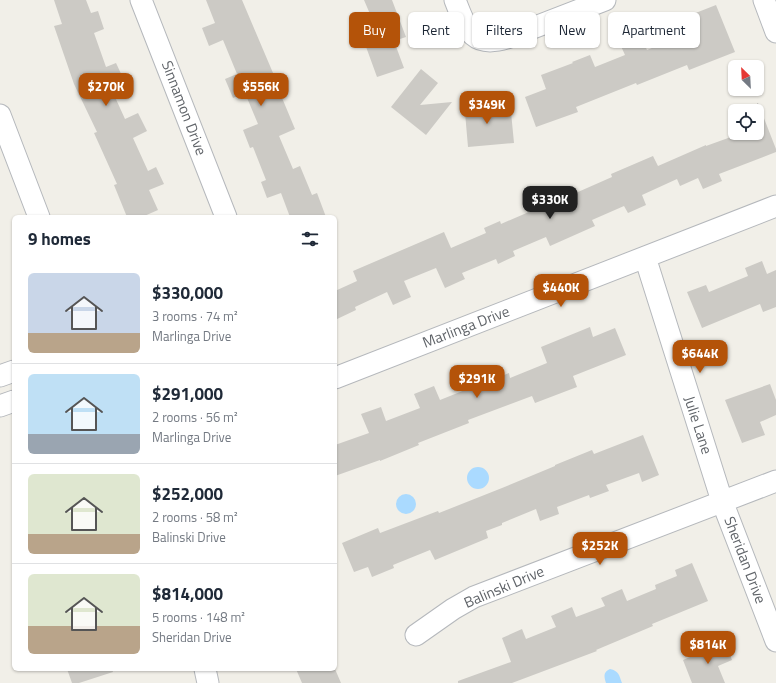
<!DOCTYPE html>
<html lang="en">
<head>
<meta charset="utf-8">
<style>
  :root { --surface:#fff; --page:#f6f6f7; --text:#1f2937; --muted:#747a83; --line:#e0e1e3; --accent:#b45309 }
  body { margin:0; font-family:"Titillium Web",sans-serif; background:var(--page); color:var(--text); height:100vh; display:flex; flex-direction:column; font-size:15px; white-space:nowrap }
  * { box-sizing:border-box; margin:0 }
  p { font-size:13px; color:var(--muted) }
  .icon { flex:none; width:22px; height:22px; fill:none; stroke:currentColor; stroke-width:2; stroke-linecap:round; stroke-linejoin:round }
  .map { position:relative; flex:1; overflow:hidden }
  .drawer { position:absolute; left:12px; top:215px; width:325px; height:456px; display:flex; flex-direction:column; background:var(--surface); border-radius:6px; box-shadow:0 1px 3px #0004 }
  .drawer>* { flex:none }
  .banner { position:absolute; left:349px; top:12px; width:367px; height:36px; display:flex; gap:8px }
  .needle { width:26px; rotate:336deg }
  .buttons { position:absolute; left:728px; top:60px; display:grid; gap:8px }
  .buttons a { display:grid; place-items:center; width:36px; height:36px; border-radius:6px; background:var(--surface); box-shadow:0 1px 3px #0004; font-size:20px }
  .price { position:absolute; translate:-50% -34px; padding:0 9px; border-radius:8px; background:var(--accent); color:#fff; font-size:13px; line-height:26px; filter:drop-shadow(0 1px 2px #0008) }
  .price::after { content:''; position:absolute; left:50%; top:24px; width:12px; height:9px; margin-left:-6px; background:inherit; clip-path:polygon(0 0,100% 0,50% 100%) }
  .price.on { background:#222; color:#fff }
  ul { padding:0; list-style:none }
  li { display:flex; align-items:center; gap:12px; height:100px; padding:0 16px }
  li+li { border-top:1px solid var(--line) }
  li span { display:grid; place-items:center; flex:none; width:112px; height:80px; border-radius:6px; color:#555 }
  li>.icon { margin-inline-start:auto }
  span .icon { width:48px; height:48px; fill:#fffc; stroke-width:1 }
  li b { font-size:17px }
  h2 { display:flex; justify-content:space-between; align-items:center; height:48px; padding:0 16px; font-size:17px }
  .pill { padding:0 14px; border-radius:6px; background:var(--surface); box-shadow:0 1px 3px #0004; font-size:14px; line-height:36px }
  .pill.on { background:var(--accent); color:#fff }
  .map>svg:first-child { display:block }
</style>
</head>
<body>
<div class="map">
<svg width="776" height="683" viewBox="0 0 776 683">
  <rect width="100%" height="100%" fill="#f1efe8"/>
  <!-- water -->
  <path fill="#aadaff" d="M467 478a11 11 0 1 1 22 0a11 11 0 1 1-22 0Z
    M396 504a10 10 0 1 1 20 0a10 10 0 1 1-20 0Z
    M 610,669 C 619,671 619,675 622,683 L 606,683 C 604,677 603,672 610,669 Z"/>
  <!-- building -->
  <path fill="#cccac5" d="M 54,0 L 86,0 L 91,13 L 98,11 L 104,29 L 94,33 L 106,67 L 116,63 L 124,80 L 110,86 L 125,119 L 138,113 L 147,131 L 133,138 L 148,171 L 156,167 L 164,184 L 149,190 L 158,210 L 142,217 L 127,217 L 114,185 L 117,184 L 94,133 L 97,132 L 74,84 L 54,26 L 62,24 Z
    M 206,0 L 242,0 L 276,80 L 275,81 L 295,129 L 279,136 L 293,169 L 300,166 L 312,195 L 317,193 L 326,217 L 290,217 L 281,193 L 267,198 L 261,182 L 266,180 L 253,147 L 250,148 L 243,130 L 258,124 L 245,93 L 233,98 L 225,79 L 237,74 L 223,40 L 209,46 L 202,28 L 215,23 Z
    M 364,0 L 392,0 L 406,37 L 394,41 L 404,68 L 377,77 L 361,33 L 376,28 Z
    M 716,5 L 735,52 L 689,70 L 687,65 L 637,85 L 636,83 L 576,107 L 578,112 L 536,127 L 525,97 L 546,89 L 541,75 L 573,63 L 572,62 L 590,55 L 595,67 L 625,55 L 620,44 L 641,36 L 647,50 L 666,42 L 667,43 L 700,30 L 693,14 Z
    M 421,69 L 438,83 L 420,105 L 452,102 L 426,135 L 391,107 Z
    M 486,99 L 487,114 L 511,112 L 514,143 L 468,147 L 464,101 Z
    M 757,103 L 758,103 L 776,149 L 776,152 L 719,174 L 722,181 L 703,189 L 698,178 L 680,186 L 677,179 L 642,195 L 646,205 L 628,213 L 624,206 L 592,220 L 595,226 L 550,246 L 546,237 L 513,251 L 515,256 L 498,264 L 496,259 L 462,273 L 465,279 L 445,288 L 436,268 L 404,281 L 411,297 L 393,305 L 387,292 L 355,307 L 356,310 L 335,320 L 335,291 L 357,281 L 353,271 L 444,232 L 451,248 L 486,233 L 484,228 L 500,221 L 501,224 L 552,202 L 553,203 L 612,177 L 611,174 L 653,156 L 658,166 L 706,145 L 706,146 L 742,133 L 757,133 Z
    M 762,261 L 767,274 L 776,270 L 776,307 L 763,312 L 760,304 L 702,328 L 687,292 L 706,285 L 709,292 L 748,276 L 745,268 Z
    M 590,327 L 593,337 L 615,328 L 626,355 L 573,376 L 577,387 L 535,403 L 532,396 L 468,420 L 469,423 L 418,443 L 419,445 L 380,461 L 380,460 L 335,476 L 335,445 L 369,433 L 361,414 L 381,407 L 386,421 L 420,408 L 414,394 L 434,386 L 440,400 L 470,388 L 465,376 L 485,369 L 489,381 L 509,373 L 510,378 L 547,363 L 541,347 Z
    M 770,384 L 776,400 L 776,415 L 760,422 L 765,435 L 742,443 L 725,400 Z
    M 643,435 L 659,475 L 642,482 L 639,473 L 606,485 L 609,491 L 590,498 L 589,495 L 557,507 L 559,514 L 540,521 L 536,509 L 502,523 L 502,525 L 486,531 L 488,538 L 435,560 L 430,550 L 393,565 L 394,568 L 372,577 L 368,567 L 354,572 L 342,543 L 378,528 L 380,533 L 438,511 L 439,513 L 502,488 L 555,466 L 555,465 L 592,450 L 594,454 Z
    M 692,563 L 708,601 L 652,624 L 653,626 L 596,650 L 597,651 L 512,683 L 458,683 L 458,681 L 511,662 L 502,638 L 522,629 L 526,639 L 556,627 L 551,616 L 572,607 L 576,617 L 605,606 L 601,598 L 622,589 L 627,601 L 656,589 L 655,585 L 677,576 L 675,570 Z
    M 725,642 L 732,660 L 718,666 L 725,683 L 692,683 L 683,660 Z
    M 67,669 L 112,669 L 113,672 L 79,683 L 72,683 Z
    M 296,669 L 335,669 L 341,683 L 302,683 Z"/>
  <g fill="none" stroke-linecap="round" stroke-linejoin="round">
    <!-- minor casing -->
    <g stroke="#b5b8bc" stroke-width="23">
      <path id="minor" d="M 141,0 L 226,217
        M 455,0 C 466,28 471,49 507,38 L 605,0
        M 764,0 L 776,32
        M 0,115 L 39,217
        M 645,257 L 722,501 L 776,641
        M 0,376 L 14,371
        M 335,378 L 776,206
        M 0,406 L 14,401
        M 416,635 L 453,609 L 474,597 L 776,481
        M 205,669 L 208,683"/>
    </g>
    <!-- minor -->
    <use href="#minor" stroke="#fff" stroke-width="21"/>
  </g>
  <g text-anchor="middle" stroke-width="3.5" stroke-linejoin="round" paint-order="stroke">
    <!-- street labels -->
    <g font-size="15" fill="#5f6368" stroke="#fff">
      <text transform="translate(184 108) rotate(69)" y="5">Sinnamon Drive</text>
      <text transform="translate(466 327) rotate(-21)" y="5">Marlinga Drive</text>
      <text transform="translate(698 425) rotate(72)" y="5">Julie Lane</text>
      <text transform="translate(745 560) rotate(69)" y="5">Sheridan Drive</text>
      <text transform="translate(504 587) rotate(-23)" y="5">Balinski Drive</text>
    </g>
  </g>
</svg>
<div class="buttons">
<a><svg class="needle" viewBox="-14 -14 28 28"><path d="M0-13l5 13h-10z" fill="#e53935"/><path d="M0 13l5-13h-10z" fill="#747a83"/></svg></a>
<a><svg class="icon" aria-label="locate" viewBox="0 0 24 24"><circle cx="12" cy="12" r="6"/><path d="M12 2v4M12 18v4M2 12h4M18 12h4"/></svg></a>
</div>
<b class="price" style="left:106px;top:107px">$270K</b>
<b class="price" style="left:261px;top:107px">$556K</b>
<b class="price" style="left:487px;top:125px">$349K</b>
<b class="price on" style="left:550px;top:220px">$330K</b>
<b class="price" style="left:561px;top:308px">$440K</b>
<b class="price" style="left:700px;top:374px">$644K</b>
<b class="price" style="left:477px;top:399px">$291K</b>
<b class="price" style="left:600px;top:566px">$252K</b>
<b class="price" style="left:708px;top:665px">$814K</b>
<div class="banner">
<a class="pill on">Buy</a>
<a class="pill">Rent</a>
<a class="pill">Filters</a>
<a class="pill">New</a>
<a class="pill">Apartment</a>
</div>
<section class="drawer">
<h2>9 homes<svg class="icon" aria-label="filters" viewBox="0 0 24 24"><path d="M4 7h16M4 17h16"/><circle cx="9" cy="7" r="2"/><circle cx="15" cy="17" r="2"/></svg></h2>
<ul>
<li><span style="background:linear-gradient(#c9d6e8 75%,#b9a48a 0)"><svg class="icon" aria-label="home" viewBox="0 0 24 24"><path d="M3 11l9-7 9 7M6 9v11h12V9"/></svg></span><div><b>$330,000</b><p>3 rooms · 74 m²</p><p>Marlinga Drive</p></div></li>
<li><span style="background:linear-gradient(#bfe0f5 75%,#9aa5b1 0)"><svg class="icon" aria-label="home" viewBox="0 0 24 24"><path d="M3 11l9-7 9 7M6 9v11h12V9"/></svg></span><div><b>$291,000</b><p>2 rooms · 56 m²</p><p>Marlinga Drive</p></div></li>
<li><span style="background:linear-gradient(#dfe7d0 75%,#b9a48a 0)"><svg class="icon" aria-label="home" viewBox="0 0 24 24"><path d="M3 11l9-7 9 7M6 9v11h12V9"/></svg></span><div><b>$252,000</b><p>2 rooms · 58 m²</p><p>Balinski Drive</p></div></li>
<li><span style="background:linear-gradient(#dfe7d0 65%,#b9a48a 0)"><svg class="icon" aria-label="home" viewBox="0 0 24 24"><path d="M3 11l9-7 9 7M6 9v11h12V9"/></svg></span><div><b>$814,000</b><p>5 rooms · 148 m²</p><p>Sheridan Drive</p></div></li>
</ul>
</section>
</div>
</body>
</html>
